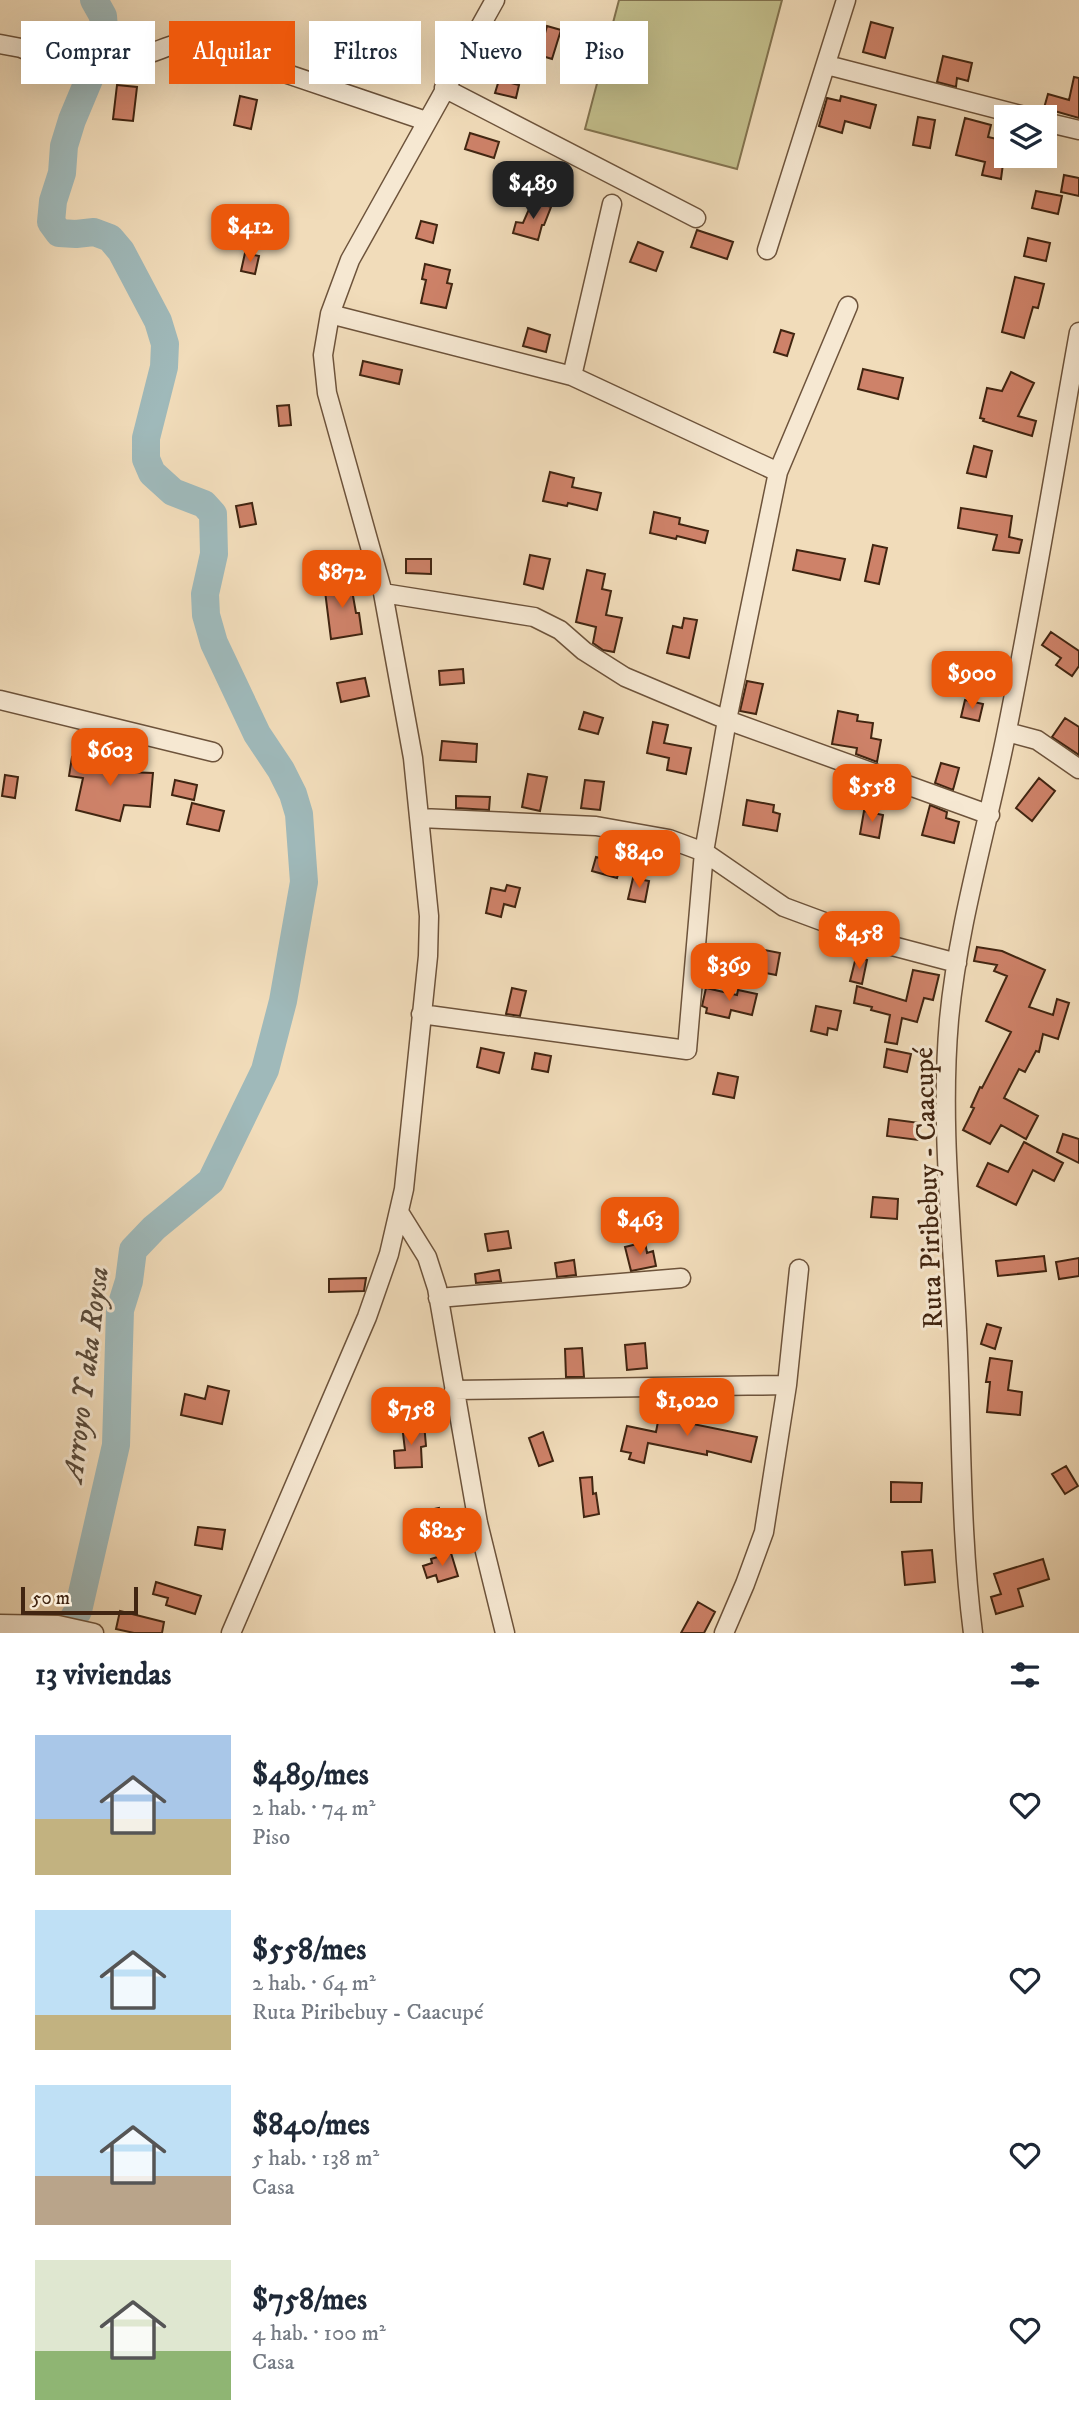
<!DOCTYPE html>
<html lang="es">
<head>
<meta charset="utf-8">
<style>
  :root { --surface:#fff; --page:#f2f2f3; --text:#1f2937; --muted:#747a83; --accent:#ea580c }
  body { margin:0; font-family:"IM FELL DW Pica",serif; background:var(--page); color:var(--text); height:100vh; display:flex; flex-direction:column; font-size:26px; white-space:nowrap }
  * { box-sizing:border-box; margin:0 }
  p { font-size:23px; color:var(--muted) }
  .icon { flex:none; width:38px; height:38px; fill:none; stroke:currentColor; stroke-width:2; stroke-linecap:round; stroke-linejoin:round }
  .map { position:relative; height:1633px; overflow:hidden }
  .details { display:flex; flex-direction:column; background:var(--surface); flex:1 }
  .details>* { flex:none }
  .top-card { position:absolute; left:21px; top:21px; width:700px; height:63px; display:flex; gap:14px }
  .tools { position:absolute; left:994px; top:105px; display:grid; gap:14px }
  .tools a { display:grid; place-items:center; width:63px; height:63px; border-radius:0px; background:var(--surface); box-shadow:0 7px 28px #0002; font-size:35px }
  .scale { position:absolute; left:21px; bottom:18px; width:117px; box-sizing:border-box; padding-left:7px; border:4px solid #412511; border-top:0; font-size:19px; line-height:24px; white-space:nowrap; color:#412511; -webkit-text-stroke:5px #f6e8d2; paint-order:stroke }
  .price { position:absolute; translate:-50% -60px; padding:0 16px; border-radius:14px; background:var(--accent); color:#fff; font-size:23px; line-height:46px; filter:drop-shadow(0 2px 4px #0008) }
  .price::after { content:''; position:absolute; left:50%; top:42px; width:21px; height:16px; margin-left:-10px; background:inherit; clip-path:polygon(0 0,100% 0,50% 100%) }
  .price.on { background:#222; color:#fff }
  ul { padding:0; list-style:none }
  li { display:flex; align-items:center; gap:21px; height:175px; padding:0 35px }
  li span { display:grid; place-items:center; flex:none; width:196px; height:140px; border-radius:0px; color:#555 }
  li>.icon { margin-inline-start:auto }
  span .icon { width:84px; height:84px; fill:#fffc; stroke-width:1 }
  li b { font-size:30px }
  h2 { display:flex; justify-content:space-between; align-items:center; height:84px; padding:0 35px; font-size:30px }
  .tag { padding:0 24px; border-radius:0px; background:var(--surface); box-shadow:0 7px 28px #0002; font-size:24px; line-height:63px }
  .tag.on { background:var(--accent); color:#fff }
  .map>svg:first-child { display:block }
</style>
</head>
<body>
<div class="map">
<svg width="1079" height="1633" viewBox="0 0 1079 1633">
  <rect width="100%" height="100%" fill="#f1dcba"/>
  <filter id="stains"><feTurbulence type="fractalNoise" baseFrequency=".00286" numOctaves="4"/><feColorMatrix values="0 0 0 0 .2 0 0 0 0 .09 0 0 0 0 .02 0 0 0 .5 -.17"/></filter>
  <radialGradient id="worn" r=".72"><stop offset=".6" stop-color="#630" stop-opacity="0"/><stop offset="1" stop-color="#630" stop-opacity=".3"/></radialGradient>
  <!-- green -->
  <path fill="#c2be8b" stroke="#82724e" stroke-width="2" d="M 619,0 L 782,0 L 737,169 L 585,129 Z"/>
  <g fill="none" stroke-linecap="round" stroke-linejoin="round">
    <!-- river -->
    <path stroke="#9fb9ba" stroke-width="28" d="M 64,1633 L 78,1611 L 116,1445 L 120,1310 L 129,1281 L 133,1250 L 154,1228 L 211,1181 L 265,1070 L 283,1001 L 304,882 L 299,814 L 293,794 L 281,770 L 257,734 L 214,643 L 206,615 L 205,594 L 214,554 L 213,514 L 204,504 L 173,492 L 152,473 L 146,459 L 146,438 L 164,367 L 165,344 L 158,321 L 121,251 L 110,238 L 94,232 L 76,234 L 59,233 L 51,222 L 53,201 L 62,173 L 64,146 L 72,120 L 105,41 L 103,16 L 94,0"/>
  </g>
  <!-- building -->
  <path fill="#ce8269" stroke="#412511" stroke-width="2" d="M 871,22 L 893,28 L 885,58 L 863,52 Z
    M 547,26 L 561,30 L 552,59 L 539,55 Z
    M 943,56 L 972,63 L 968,81 L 957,78 L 956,87 L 937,82 Z
    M 1074,77 L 1079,78 L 1079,118 L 1044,108 L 1048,94 L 1069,100 Z
    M 499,80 L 519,85 L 516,98 L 495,93 Z
    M 117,85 L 137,87 L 133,121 L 113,119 Z
    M 240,96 L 257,100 L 251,129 L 234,125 Z
    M 841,96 L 876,105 L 870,128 L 845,121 L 842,133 L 819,126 L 827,98 L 840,101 Z
    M 918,117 L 935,120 L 930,148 L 913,145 Z
    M 965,118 L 991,125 L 988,137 L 1006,141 L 1001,179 L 982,175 L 985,162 L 956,155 Z
    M 470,133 L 499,142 L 494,158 L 465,149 Z
    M 1064,175 L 1079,178 L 1079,196 L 1061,192 Z
    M 1036,191 L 1062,196 L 1058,214 L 1032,208 Z
    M 533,200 L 551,207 L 544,225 L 542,225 L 538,240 L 513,233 L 516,222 L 523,223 Z
    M 421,221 L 437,225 L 433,243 L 416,238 Z
    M 697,230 L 733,242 L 727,259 L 691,247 Z
    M 1028,238 L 1050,243 L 1046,261 L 1024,256 Z
    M 638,242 L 663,252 L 656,271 L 630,262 Z
    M 245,253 L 259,256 L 255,274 L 241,271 Z
    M 425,264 L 450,270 L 447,283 L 452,284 L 446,308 L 421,303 L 426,280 L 422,279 Z
    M 1015,277 L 1044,284 L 1038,308 L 1033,307 L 1024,338 L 1002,332 Z
    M 528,328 L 550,335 L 546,352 L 523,346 Z
    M 781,330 L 794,334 L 787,356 L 774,352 Z
    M 363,361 L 402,370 L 399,384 L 360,375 Z
    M 863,369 L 903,378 L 898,399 L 858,389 Z
    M 1011,372 L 1034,383 L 1018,416 L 1036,421 L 1032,436 L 983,421 L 984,419 L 980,418 L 987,388 L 1002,391 Z
    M 289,405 L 291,425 L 279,426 L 277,406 Z
    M 974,446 L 992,451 L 986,477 L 967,473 Z
    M 550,472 L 574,478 L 572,487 L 601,493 L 597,510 L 568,503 L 567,506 L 543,501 Z
    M 252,503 L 256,524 L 240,527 L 236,506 Z
    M 961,508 L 1012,516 L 1009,537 L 1022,540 L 1019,553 L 993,550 L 997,535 L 958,528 Z
    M 654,512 L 680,518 L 679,524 L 708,531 L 705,543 L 677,536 L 676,539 L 650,533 Z
    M 873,545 L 887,548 L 879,584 L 865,581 Z
    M 797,550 L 845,559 L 840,580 L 793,570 Z
    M 530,555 L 550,559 L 543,589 L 524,584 Z
    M 406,559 L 431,559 L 431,574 L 406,573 Z
    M 587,570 L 605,574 L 602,589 L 611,591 L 606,615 L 622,618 L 614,652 L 603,650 L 593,643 L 596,627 L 576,622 Z
    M 350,579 L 356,613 L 359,613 L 362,634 L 331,639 L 324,583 Z
    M 684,618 L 697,620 L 689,658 L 667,653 L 673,626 L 682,628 Z
    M 1051,632 L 1079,651 L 1079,666 L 1072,676 L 1056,665 L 1061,658 L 1042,645 Z
    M 463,669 L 464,683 L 440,685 L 439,671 Z
    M 365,678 L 369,696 L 341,702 L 337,683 Z
    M 747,681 L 763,684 L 756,714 L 740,711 Z
    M 965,700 L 983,704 L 979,721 L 961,717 Z
    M 838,711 L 858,715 L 857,721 L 873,723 L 871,738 L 881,740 L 877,762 L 856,754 L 857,748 L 832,744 Z
    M 584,712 L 603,718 L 598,734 L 579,729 Z
    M 1065,718 L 1079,727 L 1079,755 L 1052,737 Z
    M 653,722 L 668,725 L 664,743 L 691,748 L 686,774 L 667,770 L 669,758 L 647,753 Z
    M 442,741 L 477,744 L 476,762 L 440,760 Z
    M 72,757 L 128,768 L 127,772 L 153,773 L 150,807 L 124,805 L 120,821 L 76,810 L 83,778 L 69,776 Z
    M 941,763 L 959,768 L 953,790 L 935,783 Z
    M 528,774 L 547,777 L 540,811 L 522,807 Z
    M 5,775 L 18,777 L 15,798 L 2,796 Z
    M 1039,778 L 1055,791 L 1032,821 L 1016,808 Z
    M 175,780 L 197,785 L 194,800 L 172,795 Z
    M 585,780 L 604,782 L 600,810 L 581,808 Z
    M 456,796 L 490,797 L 489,810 L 456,808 Z
    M 747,800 L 774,805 L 773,812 L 780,814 L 777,831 L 743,825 Z
    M 192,803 L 224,811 L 219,831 L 187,824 Z
    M 930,805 L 947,812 L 946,818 L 959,822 L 954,843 L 922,835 Z
    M 864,811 L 883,815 L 879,838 L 860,834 Z
    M 596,857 L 621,864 L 617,878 L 592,871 Z
    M 633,878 L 649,881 L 645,902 L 628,899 Z
    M 507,885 L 520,888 L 515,907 L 504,904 L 501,917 L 486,913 L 491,888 L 505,891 Z
    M 977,947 L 1002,951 L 1045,970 L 1029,1007 L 1053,1015 L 1057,999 L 1069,1003 L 1058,1039 L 1043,1034 L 1039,1052 L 1036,1051 L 1025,1072 L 1019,1069 L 1004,1098 L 1038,1116 L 1026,1139 L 1001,1125 L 990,1144 L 963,1130 L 974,1108 L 971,1107 L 980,1087 L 982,1088 L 1011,1032 L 986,1021 L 1007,976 L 994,971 L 997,965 L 974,961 Z
    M 754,948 L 780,953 L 776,975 L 750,970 Z
    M 856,957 L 867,960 L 862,984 L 850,981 Z
    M 913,970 L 939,975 L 933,1000 L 924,998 L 917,1022 L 902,1018 L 897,1044 L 885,1042 L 890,1015 L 871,1010 L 872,1007 L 854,1003 L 857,986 L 906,1001 Z
    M 512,988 L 526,991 L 520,1016 L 506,1014 Z
    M 706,988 L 737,995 L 738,990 L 757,994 L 752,1015 L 731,1010 L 729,1018 L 706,1013 L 707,1008 L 702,1006 Z
    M 816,1006 L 841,1011 L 837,1030 L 828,1028 L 827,1035 L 811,1031 Z
    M 481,1048 L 504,1053 L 499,1073 L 477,1067 Z
    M 887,1049 L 911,1054 L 907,1072 L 884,1067 Z
    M 535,1053 L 551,1056 L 548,1072 L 532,1069 Z
    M 718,1073 L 738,1077 L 734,1098 L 713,1094 Z
    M 889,1119 L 920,1123 L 918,1140 L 887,1136 Z
    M 1063,1134 L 1079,1139 L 1079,1163 L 1057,1152 Z
    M 1024,1142 L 1063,1163 L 1054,1181 L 1033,1170 L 1016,1205 L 977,1186 L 988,1163 L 1008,1172 Z
    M 873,1197 L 898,1199 L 897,1219 L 871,1217 Z
    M 508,1231 L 511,1248 L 488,1251 L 485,1234 Z
    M 645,1242 L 647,1253 L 653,1251 L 656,1266 L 631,1271 L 625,1247 Z
    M 1044,1256 L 1046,1271 L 998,1276 L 996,1261 Z
    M 1079,1258 L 1079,1276 L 1059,1279 L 1056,1262 Z
    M 574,1260 L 576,1275 L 557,1277 L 555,1263 Z
    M 499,1270 L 501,1281 L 476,1283 L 475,1274 Z
    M 366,1278 L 364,1291 L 329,1292 L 329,1279 Z
    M 987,1324 L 1001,1328 L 995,1349 L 981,1344 Z
    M 645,1343 L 647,1368 L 627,1370 L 625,1345 Z
    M 582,1348 L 584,1377 L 566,1377 L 565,1349 Z
    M 990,1358 L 1012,1361 L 1008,1390 L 1022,1392 L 1020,1415 L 987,1412 L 990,1382 L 986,1382 Z
    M 208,1386 L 229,1391 L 222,1424 L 181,1415 L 185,1394 L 205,1399 Z
    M 661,1406 L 685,1411 L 683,1422 L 757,1437 L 751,1462 L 707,1451 L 707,1455 L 648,1443 L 644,1463 L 629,1459 L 631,1453 L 621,1451 L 627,1426 L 656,1432 Z
    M 424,1423 L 426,1446 L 421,1447 L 422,1467 L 395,1468 L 394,1451 L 405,1450 L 402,1425 Z
    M 543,1432 L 553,1461 L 539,1466 L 529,1438 Z
    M 1066,1466 L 1078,1486 L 1065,1494 L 1052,1474 Z
    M 592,1477 L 593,1494 L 596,1493 L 599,1514 L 584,1517 L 580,1478 Z
    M 891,1482 L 922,1483 L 921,1502 L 891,1502 Z
    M 439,1508 L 445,1531 L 430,1534 L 425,1511 Z
    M 198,1527 L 225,1530 L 222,1549 L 195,1545 Z
    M 932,1550 L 935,1582 L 905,1585 L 902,1552 Z
    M 451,1553 L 458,1576 L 438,1582 L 436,1575 L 427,1578 L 423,1566 L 432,1563 L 431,1559 Z
    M 1043,1559 L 1049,1579 L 1018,1589 L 1023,1606 L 996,1614 L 991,1597 L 1001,1594 L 994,1574 Z
    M 156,1582 L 201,1596 L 195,1614 L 166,1605 L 168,1598 L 153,1594 Z
    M 698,1602 L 715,1612 L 704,1633 L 681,1633 Z
    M 120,1611 L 164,1622 L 162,1633 L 134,1633 L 116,1629 Z"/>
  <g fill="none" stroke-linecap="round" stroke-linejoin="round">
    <!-- minor casing -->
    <g stroke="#6d533b" stroke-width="21">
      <path id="minor" d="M 0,44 L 21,48 L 50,60 L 139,56 C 158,53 173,41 193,42 L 426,121
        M 827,65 L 1028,117
        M 444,88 L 696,218
        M 1045,122 L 1079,130
        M 767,250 L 846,0
        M 330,314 L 572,376 L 778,472
        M 572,376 L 612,204
        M 383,593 L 534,617 L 560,630 L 584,651 L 625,677 L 727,720 L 990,815
        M 0,700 L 213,752
        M 1007,732 L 1037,740 L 1079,769
        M 420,818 L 596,826 L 669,839 L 704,852 L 784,907 L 881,943 L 957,963
        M 421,1014 L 687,1050 L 704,852 L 727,720 L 778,472 L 848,306
        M 399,1212 L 427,1257 L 437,1288 L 478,1523 L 505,1633
        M 438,1298 L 681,1278
        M 454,1390 L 787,1385
        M 0,1624 L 58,1625 L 94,1633
        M 231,1633 L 367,1317 L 389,1254 L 404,1189 L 428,956 L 429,916 L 413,758 L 383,593 L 327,393 L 323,355 L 330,314 L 350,260 L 495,0
        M 724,1633 L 745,1584 L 764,1532 L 787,1385 L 799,1269
        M 973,1633 C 960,1533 962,1431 957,1330 C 952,1227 940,1123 949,1020 C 958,924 987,829 1006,735 C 1033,602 1055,466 1079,332"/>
    </g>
    <!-- minor -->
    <use href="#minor" stroke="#f6e8d2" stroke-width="18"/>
  </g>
  <g text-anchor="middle" stroke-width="6" stroke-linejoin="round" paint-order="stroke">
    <!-- street labels -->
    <g font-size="28" fill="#412511" stroke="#f6e8d2">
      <text transform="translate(927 1188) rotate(-92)" y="10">Ruta Piribebuy - Caacupé</text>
    </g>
    <!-- water labels -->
    <g font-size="30" font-style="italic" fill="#584a3b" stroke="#f6e8d2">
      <text transform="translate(85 1374) rotate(-83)" y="10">Arroyo Y aka Roysa</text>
    </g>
  </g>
  <rect width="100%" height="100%" filter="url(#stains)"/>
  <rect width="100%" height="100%" fill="url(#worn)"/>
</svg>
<div class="tools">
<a><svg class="icon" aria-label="layers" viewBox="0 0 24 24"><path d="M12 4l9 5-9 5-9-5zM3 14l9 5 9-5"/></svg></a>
</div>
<div class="scale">50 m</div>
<b class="price on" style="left:533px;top:221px">$489</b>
<b class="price" style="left:250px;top:264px">$412</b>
<b class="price" style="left:342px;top:610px">$872</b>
<b class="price" style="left:972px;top:711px">$900</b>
<b class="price" style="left:110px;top:788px">$603</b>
<b class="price" style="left:872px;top:824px">$558</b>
<b class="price" style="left:639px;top:890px">$840</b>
<b class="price" style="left:859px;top:971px">$458</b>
<b class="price" style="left:729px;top:1003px">$369</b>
<b class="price" style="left:640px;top:1257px">$463</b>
<b class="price" style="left:687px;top:1438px">$1,020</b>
<b class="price" style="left:411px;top:1447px">$758</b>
<b class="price" style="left:442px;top:1568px">$825</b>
<div class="top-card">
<a class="tag">Comprar</a>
<a class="tag on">Alquilar</a>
<a class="tag">Filtros</a>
<a class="tag">Nuevo</a>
<a class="tag">Piso</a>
</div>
</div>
<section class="details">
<h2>13 viviendas<svg class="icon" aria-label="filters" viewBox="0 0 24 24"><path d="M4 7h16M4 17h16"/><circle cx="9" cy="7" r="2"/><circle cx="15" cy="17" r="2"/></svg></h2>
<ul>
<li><span style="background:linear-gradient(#a9c7e8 60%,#c2b280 0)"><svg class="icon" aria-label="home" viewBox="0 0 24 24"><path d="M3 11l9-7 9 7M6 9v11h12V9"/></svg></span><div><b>$489/mes</b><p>2 hab. · 74 m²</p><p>Piso</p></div><svg class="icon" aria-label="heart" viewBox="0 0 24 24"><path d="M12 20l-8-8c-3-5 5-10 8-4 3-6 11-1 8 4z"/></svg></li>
<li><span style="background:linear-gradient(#bfe0f5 75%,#c2b280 0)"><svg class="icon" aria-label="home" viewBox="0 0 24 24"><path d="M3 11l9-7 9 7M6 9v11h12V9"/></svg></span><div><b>$558/mes</b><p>2 hab. · 64 m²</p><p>Ruta Piribebuy - Caacupé</p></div><svg class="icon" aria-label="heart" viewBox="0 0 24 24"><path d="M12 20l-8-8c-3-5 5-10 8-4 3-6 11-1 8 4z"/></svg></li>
<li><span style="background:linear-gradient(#bfe0f5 65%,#b9a48a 0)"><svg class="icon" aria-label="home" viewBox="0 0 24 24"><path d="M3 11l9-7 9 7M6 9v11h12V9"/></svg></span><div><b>$840/mes</b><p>5 hab. · 138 m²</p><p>Casa</p></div><svg class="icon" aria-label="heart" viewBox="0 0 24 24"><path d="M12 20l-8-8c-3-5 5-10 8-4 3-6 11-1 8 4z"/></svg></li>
<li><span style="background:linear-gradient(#dfe7d0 65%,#8fb573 0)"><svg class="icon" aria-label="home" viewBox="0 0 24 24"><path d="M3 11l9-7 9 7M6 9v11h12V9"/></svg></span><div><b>$758/mes</b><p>4 hab. · 100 m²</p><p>Casa</p></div><svg class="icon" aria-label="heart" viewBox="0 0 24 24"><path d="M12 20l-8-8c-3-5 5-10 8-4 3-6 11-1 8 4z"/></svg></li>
</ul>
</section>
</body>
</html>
